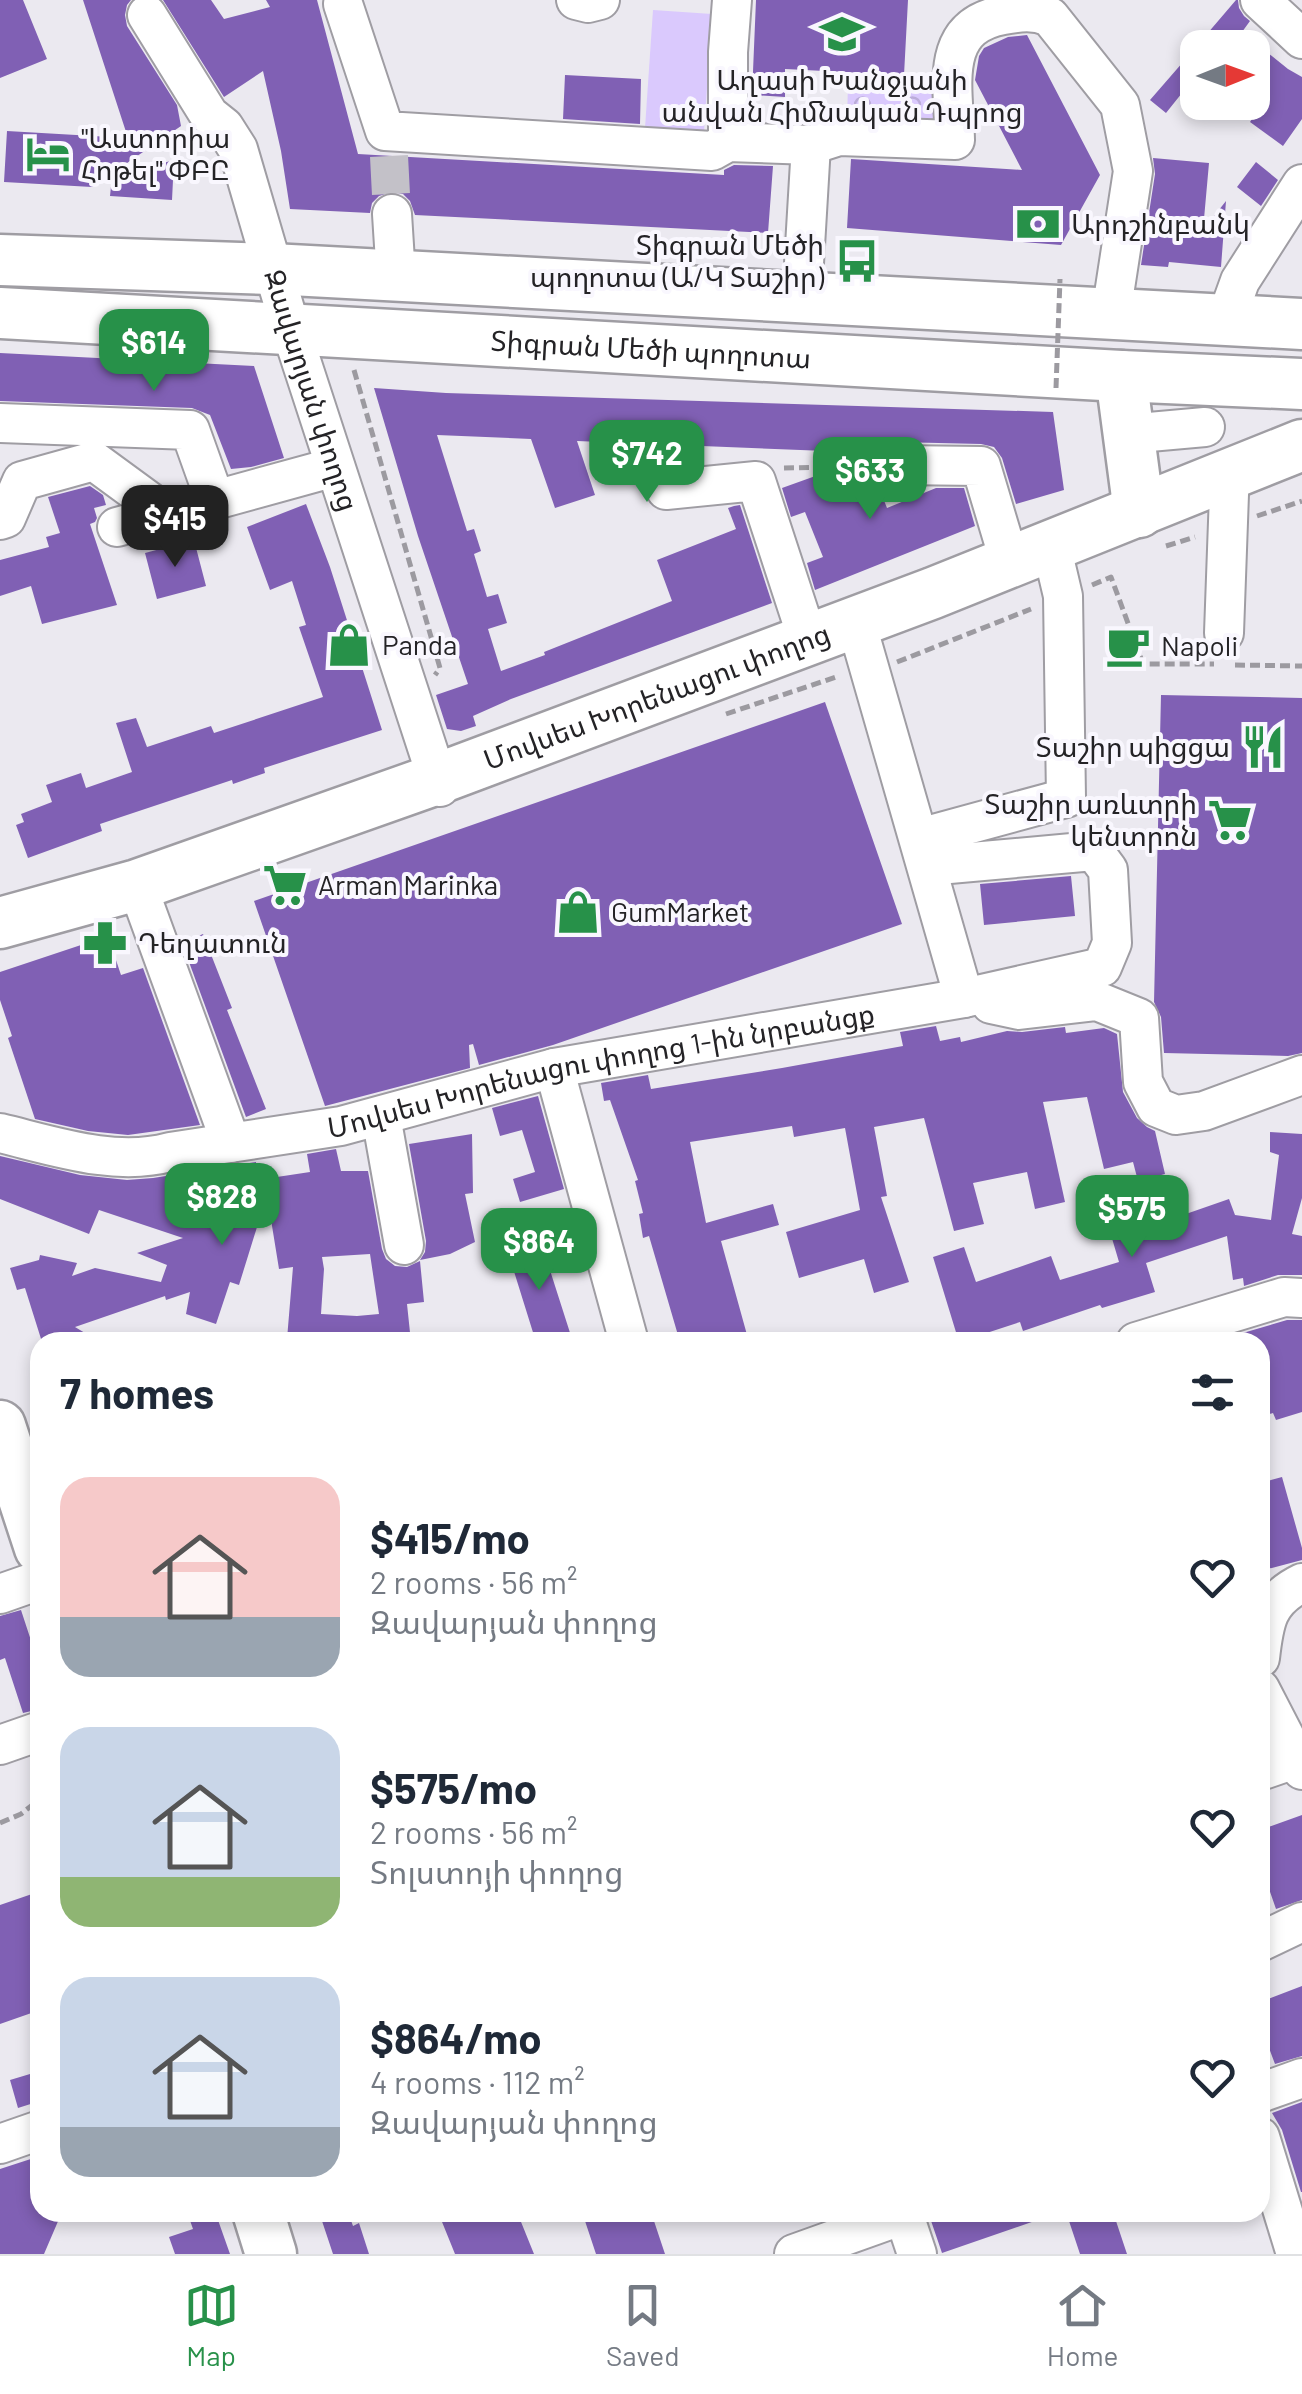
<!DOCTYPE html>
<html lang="en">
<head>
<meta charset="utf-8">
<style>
  :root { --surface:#fff; --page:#f6f6f7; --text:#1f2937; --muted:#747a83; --line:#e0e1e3; --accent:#279149 }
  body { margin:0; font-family:Barlow,"Noto Sans Armenian",sans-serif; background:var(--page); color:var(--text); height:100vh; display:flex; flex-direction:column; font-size:38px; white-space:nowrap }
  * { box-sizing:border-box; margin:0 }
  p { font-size:32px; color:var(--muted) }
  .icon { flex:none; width:55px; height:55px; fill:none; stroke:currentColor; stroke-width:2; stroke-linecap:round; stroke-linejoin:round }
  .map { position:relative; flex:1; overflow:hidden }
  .side { position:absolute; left:30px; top:1332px; width:1240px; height:890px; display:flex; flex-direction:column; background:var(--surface); border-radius:30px; box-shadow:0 5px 15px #0003 }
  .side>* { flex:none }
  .needle { width:65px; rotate:89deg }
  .fabs { position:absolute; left:1180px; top:30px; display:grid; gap:20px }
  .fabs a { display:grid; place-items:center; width:90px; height:90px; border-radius:20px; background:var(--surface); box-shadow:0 5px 15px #0003; font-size:50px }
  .price { position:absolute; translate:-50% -85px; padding:0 22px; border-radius:20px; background:var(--accent); color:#fff; font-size:32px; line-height:65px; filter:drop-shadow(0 2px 5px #0008) }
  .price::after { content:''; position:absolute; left:50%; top:60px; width:30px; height:22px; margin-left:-15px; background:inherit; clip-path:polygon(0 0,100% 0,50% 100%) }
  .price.selected { background:#222; color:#fff }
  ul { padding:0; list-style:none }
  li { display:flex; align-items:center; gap:30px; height:250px; padding:0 30px }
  li span { display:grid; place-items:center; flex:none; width:280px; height:200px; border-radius:30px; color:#555 }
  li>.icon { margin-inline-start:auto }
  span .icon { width:120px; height:120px; fill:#fffc; stroke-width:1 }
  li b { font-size:42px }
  h2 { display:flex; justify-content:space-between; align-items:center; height:120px; padding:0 30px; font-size:42px }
  .dock { display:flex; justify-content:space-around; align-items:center; height:140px; border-top:2px solid var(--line); background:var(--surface); font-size:28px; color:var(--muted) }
  .dock a { display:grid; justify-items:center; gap:5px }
  .dock .selected { color:var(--accent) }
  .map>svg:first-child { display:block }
</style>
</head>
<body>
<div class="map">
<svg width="1302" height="2254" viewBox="0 0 1302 2254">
  <defs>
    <pattern id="park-crowns" width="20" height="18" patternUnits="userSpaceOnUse" patternTransform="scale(2.5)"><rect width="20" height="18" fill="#dac9fd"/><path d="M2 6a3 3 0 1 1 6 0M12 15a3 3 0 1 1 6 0" fill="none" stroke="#bbacd9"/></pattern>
  </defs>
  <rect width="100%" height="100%" fill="#ebe9f0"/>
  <!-- park -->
  <path fill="url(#park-crowns)" d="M 848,80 L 946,83 L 947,127 L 847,125 Z"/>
  <!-- garden -->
  <path fill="#dac9fd" d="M 653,10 L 712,14 L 704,132 L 645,128 Z"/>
  <!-- building -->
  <path fill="#8060b4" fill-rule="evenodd" d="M 0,0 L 23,0 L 47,59 L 0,78 Z
    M 83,0 L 131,0 L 127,5 L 125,15 L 127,26 L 177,105 L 181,126 L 92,187 L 4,182 L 7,131 L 128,138 Z
    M 163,0 L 211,0 L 224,19 L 270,7 L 266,0 L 317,0 L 358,154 L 724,175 L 724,170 L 734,165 L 773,166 L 768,233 L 415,215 L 410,201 L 403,194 L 392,192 L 379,196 L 372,203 L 370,213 L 290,209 L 281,151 L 263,71 L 224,97 Z
    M 756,0 L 908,0 L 904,75 L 785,69 L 785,97 L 752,95 Z
    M 1236,0 L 1238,0 L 1239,8 L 1244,16 L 1250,21 L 1242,32 L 1288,69 L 1302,77 L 1302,119 L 1283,146 L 1250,122 L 1256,113 L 1252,110 L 1252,48 L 1195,48 Z
    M 1027,35 L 1100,175 L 1061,245 L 847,228 L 851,159 L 1022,170 L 975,80 L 979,56 L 984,48 L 1008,37 Z
    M 1190,54 L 1198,60 L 1198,73 L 1166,113 L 1150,100 Z
    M 565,75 L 641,79 L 640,124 L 563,119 Z
    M 1153,158 L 1209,163 L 1203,230 L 1226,201 L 1221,267 L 1169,262 L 1168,267 L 1141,265 L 1155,174 Z
    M 174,160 L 172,200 L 110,196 L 112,177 Z
    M 1256,162 L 1278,180 L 1261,206 L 1237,187 Z
    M 0,353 L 254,366 L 284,458 L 251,467 L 231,469 L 210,415 L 192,408 L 0,401 Z
    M 374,388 L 446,393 L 1053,412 L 1064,490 L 1016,504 L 1002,458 L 994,447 L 981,444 L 896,442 L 886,445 L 877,453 L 577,441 L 595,495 L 555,508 L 531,439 L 437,435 L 467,531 L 474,529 L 481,551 L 474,554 L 487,597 L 498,594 L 507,623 L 488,629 L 501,671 L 545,655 L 544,652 L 672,601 L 657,560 L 736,529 L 728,508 L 734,506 L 740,505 L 772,603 L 511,699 L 473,716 L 476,726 L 461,731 L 447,729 L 436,695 L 468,684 L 418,536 Z
    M 860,460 L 875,501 L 883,498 L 887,508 L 936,488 L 964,488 L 975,526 L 815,590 L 807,563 L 823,557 L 805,512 L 791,517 L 782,488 Z
    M 90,486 L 103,495 L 106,505 L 94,508 L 97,518 L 95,522 L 90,524 L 117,605 L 42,624 L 31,586 L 0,596 L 0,560 L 49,547 L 46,537 L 60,533 L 48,497 Z
    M 306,504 L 330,567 L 382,730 L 264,768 L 265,773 L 233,784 L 232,780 L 100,824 L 102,831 L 28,858 L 16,825 L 24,822 L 21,814 L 52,802 L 46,785 L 81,773 L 86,788 L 132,772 L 116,723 L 136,718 L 147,747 L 211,726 L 214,733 L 323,697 L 299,627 L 306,625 L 292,581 L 270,590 L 247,527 Z
    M 194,540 L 206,586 L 157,599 L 145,553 Z
    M 1161,695 L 1302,698 L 1302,1053 L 1288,1056 L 1164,1053 L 1161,1017 L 1154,1002 Z
    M 825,702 L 902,924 L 553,1045 L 479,1065 L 473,1044 L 469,1045 L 470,1068 L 325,1106 L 254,901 Z
    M 1071,876 L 1075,916 L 984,925 L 980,884 Z
    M 203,934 L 232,1008 L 227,1010 L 266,1109 L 246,1117 L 182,943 Z
    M 108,936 L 121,975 L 143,968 L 200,1125 L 128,1135 L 88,1131 L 35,1119 L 8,1038 L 12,1036 L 0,1000 L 0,972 Z
    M 936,1026 L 940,1041 L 960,1037 L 961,1042 L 1007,1031 L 1022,1032 L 1065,1027 L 1066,1033 L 1104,1028 L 1117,1034 L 1123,1092 L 1137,1118 L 1147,1127 L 1155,1131 L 1165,1174 L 1138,1181 L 1133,1162 L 1104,1169 L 1087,1097 L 1043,1102 L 1065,1202 L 1035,1209 L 1027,1172 L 973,1183 L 984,1224 L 954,1231 L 924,1118 L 874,1127 L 887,1196 L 881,1197 L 909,1282 L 874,1293 L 864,1259 L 799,1278 L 786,1232 L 860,1210 L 845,1128 L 794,1137 L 792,1126 L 690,1142 L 706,1223 L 773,1204 L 779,1225 L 721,1241 L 749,1342 L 680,1342 L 649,1236 L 643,1238 L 639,1214 L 643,1213 L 635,1181 L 638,1180 L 610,1100 L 604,1101 L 601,1083 L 648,1075 L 651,1089 L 782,1068 L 903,1046 L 900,1032 Z
    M 538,1096 L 564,1189 L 520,1202 L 513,1179 L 535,1172 L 522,1130 L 500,1136 L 492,1108 Z
    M 1270,1132 L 1302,1134 L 1302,1198 L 1292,1234 L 1302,1236 L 1302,1275 L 1278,1275 L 1244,1286 L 1243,1278 L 1233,1280 L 1227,1236 L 1146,1263 L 1155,1292 L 1102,1308 L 1100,1305 L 1023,1331 L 1020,1322 L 959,1342 L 933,1257 L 964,1247 L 976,1282 L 1051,1256 L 1060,1280 L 1119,1262 L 1111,1235 L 1136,1228 L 1137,1231 L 1229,1199 L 1235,1215 L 1271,1220 L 1279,1155 L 1270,1152 Z
    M 472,1134 L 473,1193 L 465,1194 L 475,1242 L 450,1254 L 420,1260 L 425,1252 L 426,1241 L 409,1144 Z
    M 336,1149 L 341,1171 L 368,1171 L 382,1249 L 386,1259 L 395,1266 L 407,1267 L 420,1261 L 424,1302 L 407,1304 L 411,1342 L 336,1342 L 287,1339 L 293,1267 L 279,1269 L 267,1195 L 239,1285 L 230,1282 L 216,1324 L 186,1314 L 190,1292 L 166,1300 L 165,1296 L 75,1327 L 100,1342 L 42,1342 L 25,1288 L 17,1290 L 10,1268 L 39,1260 L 40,1255 L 77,1263 L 72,1276 L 95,1268 L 161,1282 L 167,1265 L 137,1253 L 183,1238 L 99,1210 L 89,1234 L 0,1199 L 0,1156 L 80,1175 L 127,1180 L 153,1178 L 256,1162 L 257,1180 L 310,1172 L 307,1154 ZM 370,1254 L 379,1314 L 357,1316 L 321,1314 L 324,1269 L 322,1257 Z
    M 540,1239 L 572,1339 L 559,1342 L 536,1342 L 507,1249 Z
    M 1287,1320 L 1302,1320 L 1302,1412 L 1276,1420 L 1273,1413 L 1260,1417 L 1260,1342 L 1212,1342 Z
    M 1282,1477 L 1302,1548 L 1302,1560 L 1260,1571 L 1260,1483 Z
    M 21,1610 L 40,1668 L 40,1709 L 23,1713 L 5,1658 L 0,1660 L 0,1616 Z
    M 1302,1815 L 1302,1900 L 1276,1909 L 1260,1863 L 1260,1830 Z
    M 32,1894 L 40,1918 L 40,2010 L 0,2024 L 0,1905 Z
    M 1302,1986 L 1302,2056 L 1275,2064 L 1260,2024 L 1260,2002 Z
    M 40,2071 L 40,2101 L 18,2108 L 10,2080 Z
    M 1302,2102 L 1302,2192 L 1301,2192 L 1282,2130 L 1272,2113 Z
    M 40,2156 L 40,2212 L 62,2212 L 44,2254 L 0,2254 L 0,2169 Z
    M 187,2212 L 212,2212 L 215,2222 L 218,2220 L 230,2254 L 175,2254 L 169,2237 L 193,2229 Z
    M 319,2212 L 348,2212 L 353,2226 L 359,2223 L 369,2254 L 333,2254 Z
    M 438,2212 L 517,2212 L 534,2254 L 455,2254 Z
    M 582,2212 L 651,2212 L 665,2254 L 596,2254 Z
    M 928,2212 L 1049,2212 L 1049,2216 L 942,2253 Z
    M 1066,2212 L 1113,2212 L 1127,2254 L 1080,2254 Z"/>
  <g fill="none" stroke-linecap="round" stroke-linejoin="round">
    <!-- minor-tunnel -->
    <path stroke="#c3c1c8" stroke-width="38" stroke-dasharray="38 19" stroke-linecap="butt" d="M 389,156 L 392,214"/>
    <!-- minor casing -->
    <g stroke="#9f9da3" stroke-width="42">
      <g id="minor">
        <path d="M 576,0 L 588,3 L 600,0"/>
        <path d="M 1260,0 L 1302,39"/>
        <path d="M 343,4 L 385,131 L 712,151 L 728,142 L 811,145 L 839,136 L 955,140 C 954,89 937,27 1003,15 C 1020,12 1034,10 1050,17 L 1120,105 L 1133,171 L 1111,314"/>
        <path id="s1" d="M 147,15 L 209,115 L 224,127 L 238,149 L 291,330 L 440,787"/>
        <path d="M 728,142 L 728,52 L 732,0"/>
        <path d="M 392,214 L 396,277"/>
        <path d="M 802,297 L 811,145"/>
        <path d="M 1226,320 L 1240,281 L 1302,184"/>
        <path d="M 0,423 L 190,430 L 215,500"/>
        <path d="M 1127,434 L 1205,427"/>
        <path d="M 896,465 L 981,466 L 1010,563"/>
        <path d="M 666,490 L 756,481 L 808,640"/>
        <path d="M 0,520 L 6,518 L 22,481 L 94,461 L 165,513"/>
        <path d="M 117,527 L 335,467"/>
        <path d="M 856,622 L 964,998"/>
        <path d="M 1224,633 L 1229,494"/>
        <path d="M 919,838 L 1066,798 L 1063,596 L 1055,562"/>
        <path d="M 137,885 L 231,1143"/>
        <path d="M 991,1004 L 1019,1010 L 1097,1001 L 1139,1018 L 1143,1082 L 1156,1107 L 1176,1115 L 1204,1111 L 1302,1075"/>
        <path d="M 554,1068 L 629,1342"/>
        <path d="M 381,1116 L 404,1245"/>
        <path id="s2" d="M 0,1133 C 54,1146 115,1167 170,1152 L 341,1126 L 554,1068 L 964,998 L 1102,967 L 1112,943 L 1108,870 L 1094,851 L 927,866"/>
        <path d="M 1136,1342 L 1284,1297 L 1302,1298"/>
        <path d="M 0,1594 L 40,1580"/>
        <path d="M 1260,1658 C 1264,1622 1267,1600 1302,1583"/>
        <path d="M 1260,1689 L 1302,1770"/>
        <path d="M 0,1745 L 40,1731"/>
        <path d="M 1260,1771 L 1295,1759"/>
        <path d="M 1260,1942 L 1302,1922"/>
        <path d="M 1260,2093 L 1302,2078"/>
        <path d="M 1260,2137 L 1296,2254"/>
        <path d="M 0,2144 L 40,2130"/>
        <path d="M 903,2212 L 917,2254"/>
        <path d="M 794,2254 L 903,2215"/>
      </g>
    </g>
    <!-- major casing -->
    <g stroke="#9f9da3" stroke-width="55">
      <g id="major">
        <path d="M 0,260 L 272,269 L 1302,324"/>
        <path id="s3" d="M 0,313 L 1121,376 L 1302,384"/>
        <path d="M 1121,376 L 1139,512"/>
        <path id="s4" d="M 0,923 L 137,885 L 437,779 L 933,593 L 1302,445"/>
        <path d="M 0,1426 L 40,1548"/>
        <path d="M 258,2212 L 271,2254"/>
      </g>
    </g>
    <!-- path -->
    <path stroke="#9c9aa0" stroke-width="5" stroke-dasharray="10 5" stroke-linecap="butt" d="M 354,370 L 440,668 L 435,675
      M 784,468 L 868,466
      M 1257,516 L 1302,501
      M 1166,546 L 1195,537
      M 1092,585 L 1111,577 L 1143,664 L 1214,664
      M 897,662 L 1031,609
      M 1235,665 L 1302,666
      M 726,714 L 839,676
      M 0,1823 L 21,1814 L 40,1799"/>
    <!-- minor -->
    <use href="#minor" stroke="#fff" stroke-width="38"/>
    <!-- major -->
    <use href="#major" stroke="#fff" stroke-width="50"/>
    <!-- path-bridge -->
    <path stroke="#9c9aa0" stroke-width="5" stroke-dasharray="10 5" stroke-linecap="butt" d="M 1056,388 L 1060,279"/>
  </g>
  <!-- icons -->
  <defs>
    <g id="school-bare" transform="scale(3.45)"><path d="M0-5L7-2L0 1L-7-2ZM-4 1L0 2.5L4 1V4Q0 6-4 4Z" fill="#279149" stroke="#f9f7fe" stroke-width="2.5" paint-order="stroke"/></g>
    <g id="hotel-bare" transform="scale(3.45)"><path d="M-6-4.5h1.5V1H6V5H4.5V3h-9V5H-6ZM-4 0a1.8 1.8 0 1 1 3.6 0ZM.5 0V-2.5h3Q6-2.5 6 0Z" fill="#279149" stroke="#f9f7fe" stroke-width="2.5" paint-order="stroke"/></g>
    <g id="bank-bare" transform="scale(3.45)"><path d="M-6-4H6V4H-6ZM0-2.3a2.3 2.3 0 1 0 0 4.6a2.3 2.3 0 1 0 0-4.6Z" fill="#279149" stroke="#f9f7fe" stroke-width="2.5" paint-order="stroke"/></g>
    <g id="bus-bare" transform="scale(3.45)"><path d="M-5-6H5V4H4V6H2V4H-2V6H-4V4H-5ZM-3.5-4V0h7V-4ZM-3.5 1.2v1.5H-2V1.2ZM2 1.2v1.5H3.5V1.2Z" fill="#279149" stroke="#f9f7fe" stroke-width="2.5" paint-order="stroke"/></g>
    <g id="shop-bare" transform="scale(3.45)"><path d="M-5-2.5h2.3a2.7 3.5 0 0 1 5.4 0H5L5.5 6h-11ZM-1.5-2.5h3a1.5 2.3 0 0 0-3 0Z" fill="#279149" stroke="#f9f7fe" stroke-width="2.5" paint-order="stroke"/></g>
    <g id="cafe-bare" transform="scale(3.45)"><path d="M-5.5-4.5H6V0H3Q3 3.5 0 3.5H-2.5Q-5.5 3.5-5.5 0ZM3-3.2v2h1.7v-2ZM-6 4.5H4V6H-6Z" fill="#279149" stroke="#f9f7fe" stroke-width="2.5" paint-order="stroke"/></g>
    <g id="restaurant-bare" transform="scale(3.45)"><path d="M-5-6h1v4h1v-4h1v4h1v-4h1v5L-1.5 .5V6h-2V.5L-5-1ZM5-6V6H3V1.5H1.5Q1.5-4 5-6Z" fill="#279149" stroke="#f9f7fe" stroke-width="2.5" paint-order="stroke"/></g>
    <g id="supermarket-bare" transform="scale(3.45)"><path d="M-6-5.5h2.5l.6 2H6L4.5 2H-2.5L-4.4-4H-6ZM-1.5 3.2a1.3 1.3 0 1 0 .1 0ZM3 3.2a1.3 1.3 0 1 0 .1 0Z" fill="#279149" stroke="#f9f7fe" stroke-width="2.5" paint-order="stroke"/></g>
    <g id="pharmacy-bare" transform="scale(3.45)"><path d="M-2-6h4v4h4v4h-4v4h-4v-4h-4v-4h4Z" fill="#279149" stroke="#f9f7fe" stroke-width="2.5" paint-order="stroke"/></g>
  </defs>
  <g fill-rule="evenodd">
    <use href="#school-bare" x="842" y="34"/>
    <use href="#hotel-bare" x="48" y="154"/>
    <use href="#bank-bare" x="1038" y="224"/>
    <use href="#bus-bare" x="857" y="261"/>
    <use href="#shop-bare" x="349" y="645"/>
    <use href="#cafe-bare" x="1128" y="646"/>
    <use href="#restaurant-bare" x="1263" y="747"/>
    <use href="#supermarket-bare" x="1230" y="820"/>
    <use href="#supermarket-bare" x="285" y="885"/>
    <use href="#shop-bare" x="578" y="912"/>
    <use href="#pharmacy-bare" x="105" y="943"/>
  </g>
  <g text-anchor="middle" stroke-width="8" stroke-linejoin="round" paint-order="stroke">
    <!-- poi labels -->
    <g font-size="28" fill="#242326" stroke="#f9f7fe" text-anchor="start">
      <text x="842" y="90" text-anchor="middle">Աղասի Խանջյանի<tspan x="842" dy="32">անվան Հիմնական Դպրոց</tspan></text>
      <text x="81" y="148">"Աստորիա<tspan x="81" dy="32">Հոթել" ՓԲԸ</tspan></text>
      <text x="1071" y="234">Արդշինբանկ</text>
      <text x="824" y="255" text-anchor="end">Տիգրան Մեծի<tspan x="824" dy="32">պողոտա (Ա/Կ Տաշիր)</tspan></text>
      <text x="382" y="655">Panda</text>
      <text x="1161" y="656">Napoli</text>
      <text x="1230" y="757" text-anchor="end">Տաշիր պիցցա</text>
      <text x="1197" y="814" text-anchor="end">Տաշիր առևտրի<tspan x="1197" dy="32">կենտրոն</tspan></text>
      <text x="318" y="895">Arman Marinka</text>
      <text x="611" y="922">GumMarket</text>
      <text x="138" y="953">Դեղատուն</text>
    </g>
    <!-- street labels -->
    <g font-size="28" fill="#242326" stroke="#f9f7fe">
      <text dy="10" stroke="none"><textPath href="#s3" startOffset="652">Տիգրան Մեծի պողոտա</textPath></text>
      <text dy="10" stroke="none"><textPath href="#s1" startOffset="415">Զավարյան փողոց</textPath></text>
      <text dy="10" stroke="none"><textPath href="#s4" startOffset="695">Մովսես Խորենացու փողոց</textPath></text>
      <text dy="10" stroke="none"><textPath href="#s2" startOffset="612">Մովսես Խորենացու փողոց 1-ին նրբանցք</textPath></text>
    </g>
  </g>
</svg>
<div class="fabs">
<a><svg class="needle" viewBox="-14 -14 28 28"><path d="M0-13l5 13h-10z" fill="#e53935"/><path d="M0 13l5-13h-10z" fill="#747a83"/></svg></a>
</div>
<b class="price" style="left:154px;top:394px">$614</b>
<b class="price" style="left:647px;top:505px">$742</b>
<b class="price" style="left:870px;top:522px">$633</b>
<b class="price selected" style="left:175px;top:570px">$415</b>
<b class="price" style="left:222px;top:1248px">$828</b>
<b class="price" style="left:1132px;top:1260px">$575</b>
<b class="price" style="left:539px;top:1293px">$864</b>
<section class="side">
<h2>7 homes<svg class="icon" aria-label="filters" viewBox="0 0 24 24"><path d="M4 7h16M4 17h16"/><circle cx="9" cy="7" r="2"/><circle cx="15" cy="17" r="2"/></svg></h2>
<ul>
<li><span style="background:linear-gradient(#f6c9c9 70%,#9aa5b1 0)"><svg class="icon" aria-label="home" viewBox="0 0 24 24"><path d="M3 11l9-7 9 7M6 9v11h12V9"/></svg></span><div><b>$415/mo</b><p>2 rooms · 56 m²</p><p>Զավարյան փողոց</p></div><svg class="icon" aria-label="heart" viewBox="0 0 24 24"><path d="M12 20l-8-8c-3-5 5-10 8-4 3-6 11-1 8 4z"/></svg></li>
<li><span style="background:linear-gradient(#c9d6e8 75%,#8fb573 0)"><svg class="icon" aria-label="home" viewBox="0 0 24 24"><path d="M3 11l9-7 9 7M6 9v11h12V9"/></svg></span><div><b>$575/mo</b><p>2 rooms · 56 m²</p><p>Տոլստոյի փողոց</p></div><svg class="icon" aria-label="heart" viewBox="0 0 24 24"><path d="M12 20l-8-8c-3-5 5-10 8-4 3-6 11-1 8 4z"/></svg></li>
<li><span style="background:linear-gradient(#c9d6e8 75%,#9aa5b1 0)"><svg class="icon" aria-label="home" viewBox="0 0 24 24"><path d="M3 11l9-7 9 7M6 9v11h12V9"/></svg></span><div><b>$864/mo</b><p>4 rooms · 112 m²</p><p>Զավարյան փողոց</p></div><svg class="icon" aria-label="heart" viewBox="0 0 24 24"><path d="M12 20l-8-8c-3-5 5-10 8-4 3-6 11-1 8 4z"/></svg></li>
</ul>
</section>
</div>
<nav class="dock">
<a class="selected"><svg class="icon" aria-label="map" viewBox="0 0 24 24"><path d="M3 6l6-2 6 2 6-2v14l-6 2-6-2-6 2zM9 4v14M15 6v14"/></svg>Map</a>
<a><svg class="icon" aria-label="saved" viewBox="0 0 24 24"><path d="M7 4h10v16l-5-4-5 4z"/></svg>Saved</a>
<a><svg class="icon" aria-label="home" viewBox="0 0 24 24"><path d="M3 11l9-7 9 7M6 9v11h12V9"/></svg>Home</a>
</nav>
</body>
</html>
